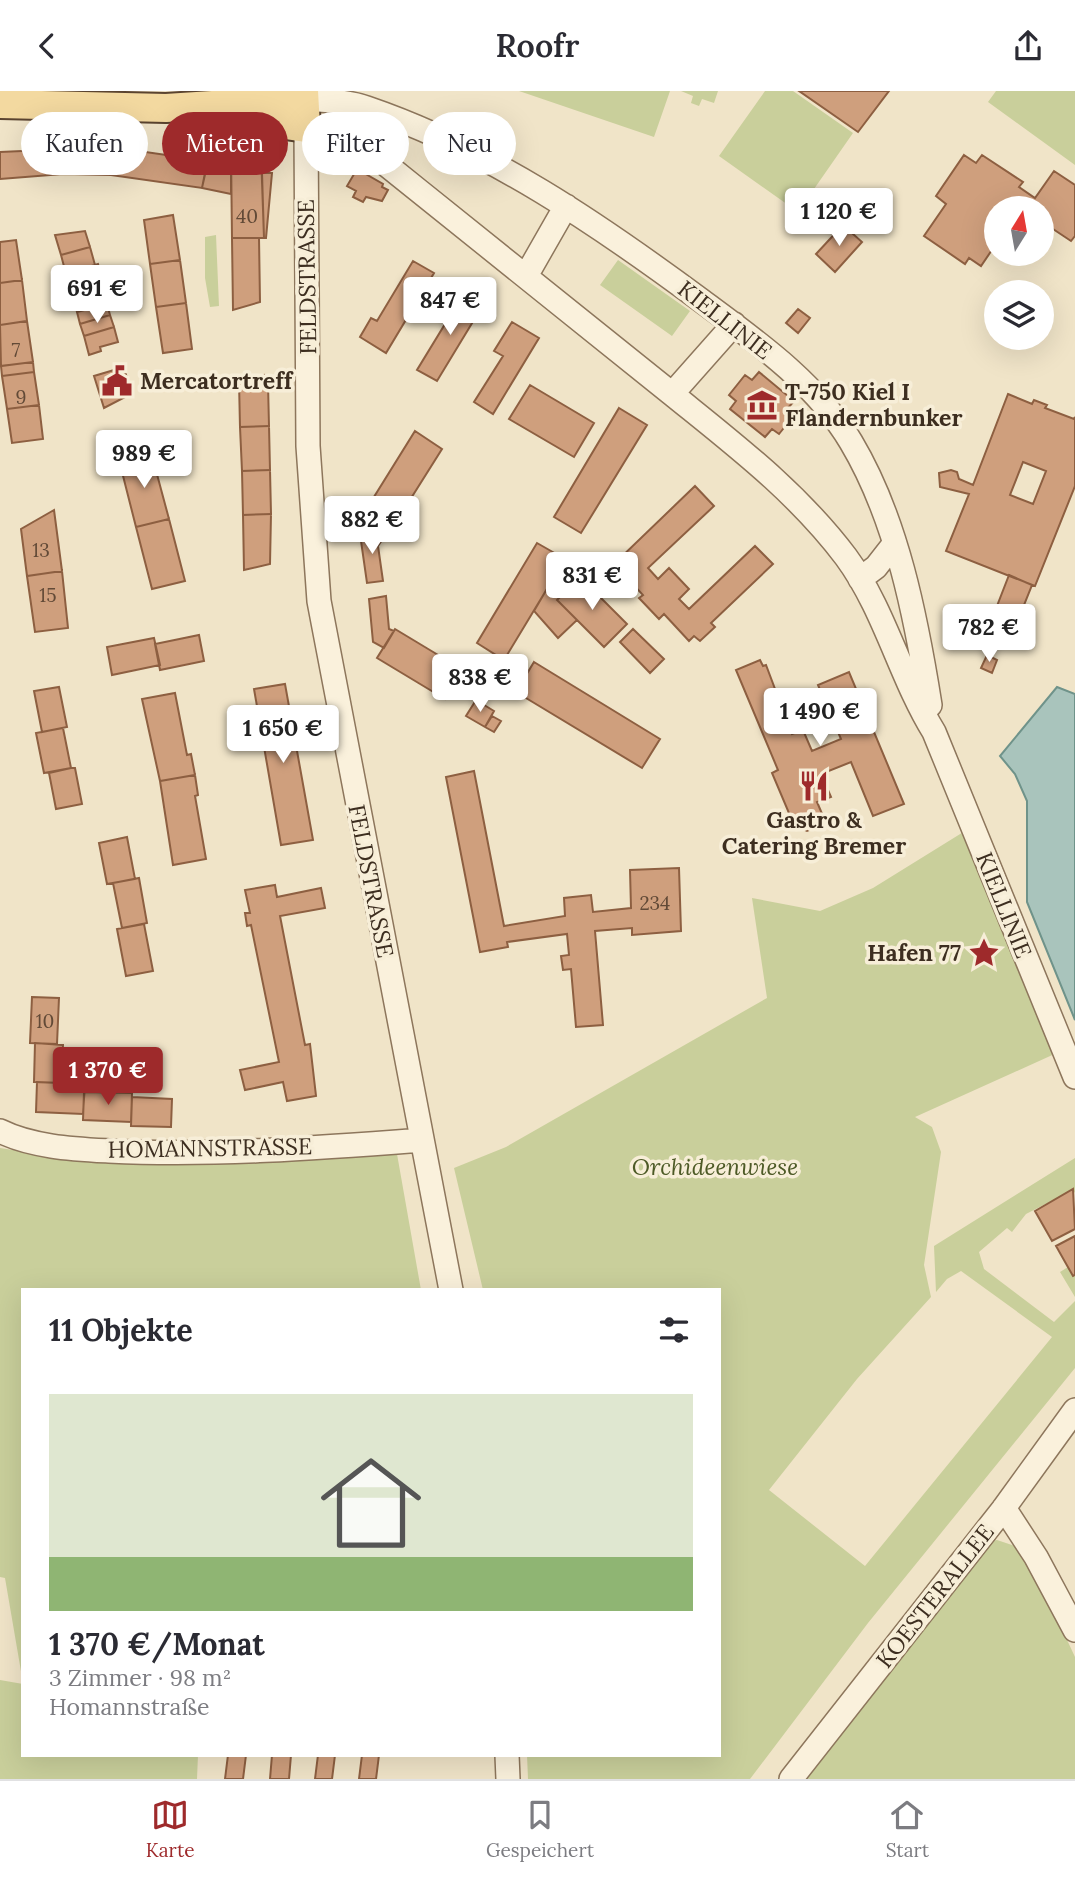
<!DOCTYPE html>
<html lang="de">
<head>
<meta charset="utf-8">
<style>
  :root { --surface:#fff; --page:#f2f2f3; --text:#2b2b33; --muted:#7c7c81; --line:#e1e1e2; --accent:#9e2a2b }
  body { margin:0; font-family:Lora,serif; background:var(--page); color:var(--text); height:100vh; display:flex; flex-direction:column; font-size:26px; white-space:nowrap }
  * { box-sizing:border-box; margin:0 }
  p { font-size:23px; color:var(--muted) }
  .icon { flex:none; width:38px; height:38px; fill:none; stroke:currentColor; stroke-width:2; stroke-linecap:round; stroke-linejoin:round }
  .map { position:relative; flex:1; overflow:hidden }
  .details { position:absolute; left:21px; top:1197px; width:700px; height:469px; display:flex; flex-direction:column; background:var(--surface); border-radius:0px; box-shadow:0 7px 28px #0002 }
  .details>* { flex:none }
  .guide { position:absolute; left:21px; top:21px; width:700px; height:63px; display:flex; gap:14px }
  .needle { width:46px; rotate:11deg }
  .controls { position:absolute; left:984px; top:105px; display:grid; gap:14px }
  .controls a { display:grid; place-items:center; width:70px; height:70px; border-radius:50%; background:var(--surface); box-shadow:0 7px 28px #0002; font-size:35px }
  .price { position:absolute; translate:-50% -60px; padding:0 16px; border-radius:7px; background:#fff; color:#222; font-size:23px; line-height:46px; filter:drop-shadow(0 2px 4px #0008) }
  .price::after { content:''; position:absolute; left:50%; top:42px; width:21px; height:16px; margin-left:-10px; background:inherit; clip-path:polygon(0 0,100% 0,50% 100%) }
  .price.active { background:var(--accent); color:#fff }
  ul { padding:0; list-style:none }
  li { display:grid; align-content:center; gap:14px; height:371px; padding:0 28px }
  li+li { border-top:2px solid var(--line) }
  li span { display:grid; place-items:center; height:217px; border-radius:0px; color:#555 }
  li>.icon { margin-inline-start:auto }
  span .icon { width:126px; height:126px; fill:#fffc; stroke-width:1 }
  li b { font-size:30px }
  h2 { display:flex; justify-content:space-between; align-items:center; height:84px; padding:0 28px; font-size:30px }
  .chip { padding:0 24px; border-radius:32px; background:var(--surface); box-shadow:0 7px 28px #0002; font-size:24px; line-height:63px }
  .chip.active { background:var(--accent); color:#fff }
  header { display:flex; justify-content:space-between; align-items:center; height:91px; padding:0 28px; background:var(--surface); font-size:32px; font-weight:600 }
  .tabs { display:flex; justify-content:space-around; align-items:center; height:98px; border-top:2px solid var(--line); background:var(--surface); font-size:19px; color:var(--muted) }
  .tabs a { display:grid; justify-items:center; gap:4px }
  .tabs .active { color:var(--accent) }
  .map>svg:first-child { display:block }
</style>
</head>
<body>
<header><svg class="icon" aria-label="back" viewBox="0 0 24 24"><path d="M15 5l-7 7 7 7"/></svg>Roofr<svg class="icon" aria-label="share" viewBox="0 0 24 24"><path d="M12 15V3M7 8l5-5 5 5M5 13v7h14v-7"/></svg></header>
<div class="map">
<svg width="1075" height="1688" viewBox="0 0 1075 1688">
  <rect width="100%" height="100%" fill="#f0e4c8"/>
  <!-- green -->
  <path fill="#c9cf9b" d="M 519,0 L 670,0 L 654,46 Z
    M 681,0 L 718,0 L 714,12 L 702,8 L 699,15 L 691,12 L 693,5 Z
    M 765,0 L 793,0 L 853,42 L 798,121 L 719,65 Z
    M 996,0 L 1075,0 L 1075,74 L 988,11 Z
    M 216,144 L 219,215 L 210,216 L 205,187 L 205,146 Z
    M 618,169 L 690,220 L 672,245 L 600,194 Z
    M 965,740 L 1059,961 L 915,1026 L 932,1036 L 941,1061 L 924,1174 L 931,1206 L 857,1288 L 769,1399 L 865,1475 L 1052,1246 L 961,1180 L 947,1188 L 936,1201 L 934,1155 L 1075,1067 L 1075,1102 L 1073,1099 L 1026,1123 L 1012,1141 L 1007,1137 L 979,1161 L 984,1178 L 1054,1231 L 1075,1210 L 1075,1277 L 868,1532 L 750,1688 L 528,1688 L 527,1664 L 719,1664 L 719,1199 L 483,1199 L 454,1077 L 506,1056 L 767,907 L 752,807 L 820,820 L 873,797 Z
    M 0,1057 L 73,1068 L 208,1073 L 397,1063 L 421,1199 L 23,1199 L 23,1592 L 5,1487 L 0,1486 Z
    M 1068,1176 L 1075,1184 L 1075,1206 L 1060,1181 Z
    M 997,1449 L 1015,1455 L 1025,1467 L 1040,1491 L 1075,1566 L 1075,1688 L 803,1688 L 987,1451 Z
    M 0,1589 L 23,1593 L 23,1664 L 198,1664 L 197,1688 L 0,1688 Z"/>
  <!-- water -->
  <path fill="#a9c4bc" stroke="#6f938a" stroke-width="2" d="M 1057,596 L 1075,603 L 1075,929 L 1027,811 L 1027,710 L 1015,683 L 1000,665 Z"/>
  <!-- building -->
  <path fill="#cf9f7d" stroke="#8d5f41" stroke-width="2" fill-rule="evenodd" d="M 799,0 L 889,0 L 858,41 Z
    M 111,56 L 208,70 L 202,97 L 111,84 L 63,83 L 0,88 L 0,61 Z
    M 231,62 L 261,62 L 264,147 L 232,147 Z
    M 964,64 L 976,72 L 982,64 L 1023,91 L 1019,96 L 1035,107 L 1054,80 L 1075,94 L 1075,145 L 1071,150 L 1041,130 L 1041,117 L 1021,116 L 996,117 L 996,153 L 981,175 L 969,167 L 965,173 L 924,145 L 946,113 L 936,105 Z
    M 208,67 L 231,73 L 231,103 L 202,97 Z
    M 357,78 L 383,93 L 382,96 L 388,99 L 382,110 L 366,106 L 363,111 L 353,106 L 356,100 L 347,95 Z
    M 262,82 L 272,82 L 266,147 L 264,147 Z
    M 173,124 L 180,169 L 150,173 L 144,129 Z
    M 843,134 L 862,151 L 835,181 L 816,163 Z
    M 85,140 L 90,156 L 61,164 L 55,144 Z
    M 232,147 L 259,147 L 260,211 L 233,219 Z
    M 16,149 L 22,189 L 0,192 L 0,151 Z
    M 90,156 L 95,174 L 66,183 L 61,164 Z
    M 180,169 L 186,212 L 156,216 L 150,173 Z
    M 413,170 L 434,182 L 386,262 L 360,246 L 371,227 L 377,230 Z
    M 98,173 L 104,193 L 72,202 L 66,183 Z
    M 22,189 L 27,230 L 0,234 L 0,192 Z
    M 104,193 L 109,212 L 77,221 L 72,202 Z
    M 464,202 L 483,214 L 437,290 L 417,279 Z
    M 186,212 L 192,258 L 163,262 L 156,216 Z
    M 107,213 L 110,224 L 80,233 L 77,221 Z
    M 798,218 L 810,227 L 798,242 L 786,232 Z
    M 110,224 L 114,236 L 84,245 L 80,233 Z
    M 27,230 L 33,271 L 1,275 L 0,234 Z
    M 512,231 L 539,247 L 493,323 L 474,311 L 503,265 L 494,260 Z
    M 114,236 L 118,251 L 100,256 L 101,260 L 89,264 L 84,245 Z
    M 33,271 L 34,281 L 2,285 L 1,275 Z
    M 124,276 L 131,303 L 104,317 L 94,285 Z
    M 34,281 L 39,314 L 7,318 L 2,285 Z
    M 759,281 L 794,310 L 788,317 L 795,323 L 779,343 L 772,338 L 765,346 L 730,318 L 736,310 L 729,304 L 745,284 L 752,289 Z
    M 264,284 L 264,292 L 268,292 L 269,335 L 240,336 L 239,290 Z
    M 530,294 L 594,332 L 574,366 L 509,328 Z
    M 1008,303 L 1032,313 L 1034,309 L 1047,314 L 1045,317 L 1074,328 L 1075,326 L 1075,395 L 1035,495 L 946,460 L 969,403 L 940,396 L 939,382 L 951,379 L 957,381 L 959,388 L 973,394 ZM 1023,371 L 1046,380 L 1033,413 L 1010,404 Z
    M 39,314 L 43,348 L 12,352 L 7,318 Z
    M 619,317 L 647,334 L 581,442 L 554,426 Z
    M 269,335 L 270,379 L 242,380 L 240,336 Z
    M 415,340 L 442,358 L 386,447 L 359,430 Z
    M 151,361 L 169,428 L 136,436 L 119,369 Z
    M 270,379 L 271,423 L 243,424 L 242,380 Z
    M 695,395 L 714,415 L 648,477 L 658,488 L 669,477 L 689,498 L 679,508 L 689,518 L 755,455 L 773,473 L 711,532 L 715,536 L 700,550 L 694,545 L 689,550 L 664,523 L 659,528 L 639,507 L 643,504 L 614,473 Z
    M 54,419 L 62,480 L 27,485 L 21,438 Z
    M 271,423 L 270,473 L 244,479 L 243,424 Z
    M 169,428 L 185,490 L 152,498 L 136,436 Z
    M 368,436 L 384,446 L 378,455 L 383,490 L 367,492 L 361,450 Z
    M 537,452 L 565,468 L 504,569 L 477,552 Z
    M 62,480 L 68,537 L 35,541 L 27,485 Z
    M 1009,484 L 1032,494 L 1008,554 L 985,546 Z
    M 580,486 L 627,533 L 604,556 L 557,509 Z
    M 551,491 L 566,500 L 557,509 L 577,529 L 558,547 L 534,520 Z
    M 386,505 L 389,538 L 394,540 L 384,557 L 373,551 L 369,508 Z
    M 395,538 L 463,579 L 445,608 L 377,567 Z
    M 633,538 L 664,568 L 650,582 L 620,551 Z
    M 199,544 L 204,570 L 160,579 L 155,553 Z
    M 154,547 L 160,574 L 112,584 L 107,556 Z
    M 987,564 L 997,569 L 992,582 L 981,577 Z
    M 760,569 L 763,575 L 766,574 L 792,643 L 803,639 L 812,660 L 841,648 L 818,594 L 849,581 L 904,713 L 873,725 L 851,671 L 821,683 L 831,706 L 817,711 L 826,732 L 807,740 L 794,734 L 772,682 L 778,679 L 736,579 Z
    M 534,571 L 660,648 L 642,677 L 516,601 Z
    M 285,593 L 313,749 L 281,754 L 254,598 Z
    M 59,596 L 67,636 L 42,641 L 34,600 Z
    M 175,602 L 187,664 L 191,663 L 195,684 L 160,690 L 142,608 Z
    M 476,609 L 494,620 L 485,636 L 466,625 Z
    M 492,625 L 501,630 L 494,641 L 485,636 Z
    M 63,637 L 71,677 L 44,682 L 36,642 Z
    M 71,677 L 75,677 L 82,713 L 56,718 L 49,682 Z
    M 474,680 L 504,835 L 565,825 L 564,807 L 591,804 L 593,821 L 631,817 L 630,779 L 679,777 L 681,840 L 632,844 L 632,837 L 595,840 L 603,934 L 576,936 L 571,878 L 563,879 L 561,865 L 569,864 L 567,843 L 507,851 L 508,856 L 480,861 L 446,686 Z
    M 195,684 L 198,704 L 195,705 L 206,768 L 173,774 L 160,690 Z
    M 127,746 L 135,788 L 107,793 L 99,752 Z
    M 139,787 L 147,832 L 122,837 L 113,792 Z
    M 275,794 L 277,806 L 321,797 L 325,817 L 280,825 L 305,954 L 310,953 L 316,1005 L 287,1010 L 283,991 L 245,999 L 240,979 L 279,971 L 251,834 L 247,835 L 245,822 L 250,822 L 245,799 Z
    M 144,833 L 153,880 L 126,885 L 117,838 Z
    M 32,906 L 59,907 L 57,953 L 30,952 Z
    M 35,952 L 63,954 L 61,992 L 34,991 Z
    M 37,991 L 85,993 L 83,1023 L 36,1021 Z
    M 84,1001 L 132,1002 L 131,1031 L 83,1029 Z
    M 132,1006 L 172,1008 L 171,1036 L 131,1035 Z
    M 1073,1098 L 1075,1138 L 1052,1150 L 1035,1120 Z
    M 1075,1145 L 1075,1184 L 1073,1185 L 1056,1155 Z
    M 228,1664 L 246,1664 L 243,1688 L 225,1688 Z
    M 272,1664 L 291,1664 L 289,1688 L 270,1688 Z
    M 318,1664 L 335,1664 L 332,1688 L 315,1688 Z
    M 362,1664 L 379,1664 L 376,1688 L 359,1688 Z"/>
  <g fill="none" stroke-linecap="round" stroke-linejoin="round">
    <!-- minor casing -->
    <g stroke="#8d765c" stroke-width="26">
      <path id="minor" d="M 304,8 C 325,10 347,10 367,17 C 490,59 598,133 702,210 C 756,250 816,292 851,351 C 897,428 916,526 930,614
        M 526,185 L 566,115
        M 672,303 L 734,233
        M 860,488 L 876,476 L 894,453
        M 0,1040 C 32,1056 74,1058 109,1060 C 213,1065 318,1057 422,1049
        M 451,1199 L 319,510 L 308,355 L 306,37 L 351,51 L 378,67 C 476,146 575,224 672,303 C 735,354 797,401 846,466 C 885,519 900,586 934,641 L 1075,986
        M 1004,1417 L 1036,1466 L 1075,1539
        M 507,1664 L 508,1688
        M 791,1688 L 1004,1417 L 1075,1319"/>
    </g>
    <!-- major casing -->
    <g stroke="#5b4430" stroke-width="32">
      <path id="major" d="M 0,13 L 166,17 L 304,8
        M 224,25 L 306,37 L 304,0"/>
    </g>
    <!-- minor -->
    <use href="#minor" stroke="#faf1dc" stroke-width="23"/>
    <!-- major -->
    <use href="#major" stroke="#f3d9a0" stroke-width="28"/>
  </g>
  <!-- icons -->
  <defs>
    <g id="civic-bare" transform="scale(2.415)"><path d="M-.6-6.5H3V-4.5H.6V-3L4-1V1h2V6H-6V1h2V-1L-.6-3ZM-1.2 2.5V6h2.4V2.5Z" fill="#9e2a2b" stroke="#f7eed8" stroke-width="2.5" paint-order="stroke"/></g>
    <g id="museum-bare" transform="scale(2.415)"><path d="M0-6L6-3V-2H-6V-3ZM-5-1h2V3h-2ZM-1-1h2V3h-2ZM3-1h2V3H3ZM-6 4H6V6H-6Z" fill="#9e2a2b" stroke="#f7eed8" stroke-width="2.5" paint-order="stroke"/></g>
    <g id="restaurant-bare" transform="scale(2.415)"><path d="M-5-6h1v4h1v-4h1v4h1v-4h1v5L-1.5 .5V6h-2V.5L-5-1ZM5-6V6H3V1.5H1.5Q1.5-4 5-6Z" fill="#9e2a2b" stroke="#f7eed8" stroke-width="2.5" paint-order="stroke"/></g>
    <g id="sight-bare" transform="scale(2.415)"><path d="M0-6L1.8-2.2L6-1.7L2.9 1.2L3.7 5.4L0 3.3L-3.7 5.4L-2.9 1.2L-6-1.7L-1.8-2.2Z" fill="#9e2a2b" stroke="#f7eed8" stroke-width="2.5" paint-order="stroke"/></g>
  </defs>
  <g fill-rule="evenodd">
    <use href="#civic-bare" x="117" y="290"/>
    <use href="#museum-bare" x="762" y="314"/>
    <use href="#restaurant-bare" x="814" y="695"/>
    <use href="#sight-bare" x="984" y="862"/>
  </g>
  <g text-anchor="middle" stroke-width="7" stroke-linejoin="round" paint-order="stroke">
    <!-- number labels -->
    <g font-size="19" fill="#624a37">
      <text x="247" y="132">40</text>
      <text x="16" y="266">7</text>
      <text x="21" y="313">9</text>
      <text x="41" y="466">13</text>
      <text x="48" y="511">15</text>
      <text x="655" y="819">234</text>
      <text x="45" y="937">10</text>
    </g>
    <!-- street labels -->
    <g font-size="23" fill="#3d2e20" stroke="#f7eed8">
      <text transform="translate(307 186) rotate(-91)" y="8">FELDSTRASSE</text>
      <text transform="translate(725 229) rotate(38)" y="8">KIELLINIE</text>
      <text transform="translate(371 790) rotate(79)" y="8">FELDSTRASSE</text>
      <text transform="translate(1004 814) rotate(68)" y="8">KIELLINIE</text>
      <text transform="translate(210 1057) rotate(-1)" y="8">HOMANNSTRASSE</text>
      <text transform="translate(935 1505) rotate(-52)" y="8">KOESTERALLEE</text>
    </g>
    <!-- poi labels -->
    <g font-size="23" font-weight="bold" fill="#3d2e20" stroke="#f7eed8" text-anchor="start">
      <text x="140" y="298">Mercatortreff</text>
      <text x="785" y="309">T-750 Kiel I<tspan x="785" dy="26">Flandernbunker</tspan></text>
      <text x="814" y="737" text-anchor="middle">Gastro &amp;<tspan x="814" dy="26">Catering Bremer</tspan></text>
      <text x="961" y="870" text-anchor="end">Hafen 77</text>
    </g>
    <!-- park labels -->
    <g font-size="23" font-style="italic" fill="#4d5a26" stroke="#f7eed8">
      <text x="715" y="1084">Orchideenwiese</text>
    </g>
  </g>
</svg>
<div class="controls">
<a><svg class="needle" viewBox="-14 -14 28 28"><path d="M0-13l5 13h-10z" fill="#e53935"/><path d="M0 13l5-13h-10z" fill="#7c7c81"/></svg></a>
<a><svg class="icon" aria-label="layers" viewBox="0 0 24 24"><path d="M12 4l9 5-9 5-9-5zM3 14l9 5 9-5"/></svg></a>
</div>
<b class="price" style="left:839px;top:157px">1 120 €</b>
<b class="price" style="left:97px;top:234px">691 €</b>
<b class="price" style="left:450px;top:246px">847 €</b>
<b class="price" style="left:144px;top:399px">989 €</b>
<b class="price" style="left:372px;top:465px">882 €</b>
<b class="price" style="left:592px;top:521px">831 €</b>
<b class="price" style="left:989px;top:573px">782 €</b>
<b class="price" style="left:480px;top:623px">838 €</b>
<b class="price" style="left:820px;top:657px">1 490 €</b>
<b class="price" style="left:283px;top:674px">1 650 €</b>
<b class="price active" style="left:108px;top:1016px">1 370 €</b>
<div class="guide">
<a class="chip">Kaufen</a>
<a class="chip active">Mieten</a>
<a class="chip">Filter</a>
<a class="chip">Neu</a>
</div>
<section class="details">
<h2>11 Objekte<svg class="icon" aria-label="filters" viewBox="0 0 24 24"><path d="M4 7h16M4 17h16"/><circle cx="9" cy="7" r="2"/><circle cx="15" cy="17" r="2"/></svg></h2>
<ul>
<li><span style="background:linear-gradient(#dfe7d0 75%,#8fb573 0)"><svg class="icon" aria-label="home" viewBox="0 0 24 24"><path d="M3 11l9-7 9 7M6 9v11h12V9"/></svg></span><div><b>1 370 €/Monat</b><p>3 Zimmer · 98 m²</p><p>Homannstraße</p></div></li>
</ul>
</section>
</div>
<nav class="tabs">
<a class="active"><svg class="icon" aria-label="map" viewBox="0 0 24 24"><path d="M3 6l6-2 6 2 6-2v14l-6 2-6-2-6 2zM9 4v14M15 6v14"/></svg>Karte</a>
<a><svg class="icon" aria-label="saved" viewBox="0 0 24 24"><path d="M7 4h10v16l-5-4-5 4z"/></svg>Gespeichert</a>
<a><svg class="icon" aria-label="home" viewBox="0 0 24 24"><path d="M3 11l9-7 9 7M6 9v11h12V9"/></svg>Start</a>
</nav>
</body>
</html>
